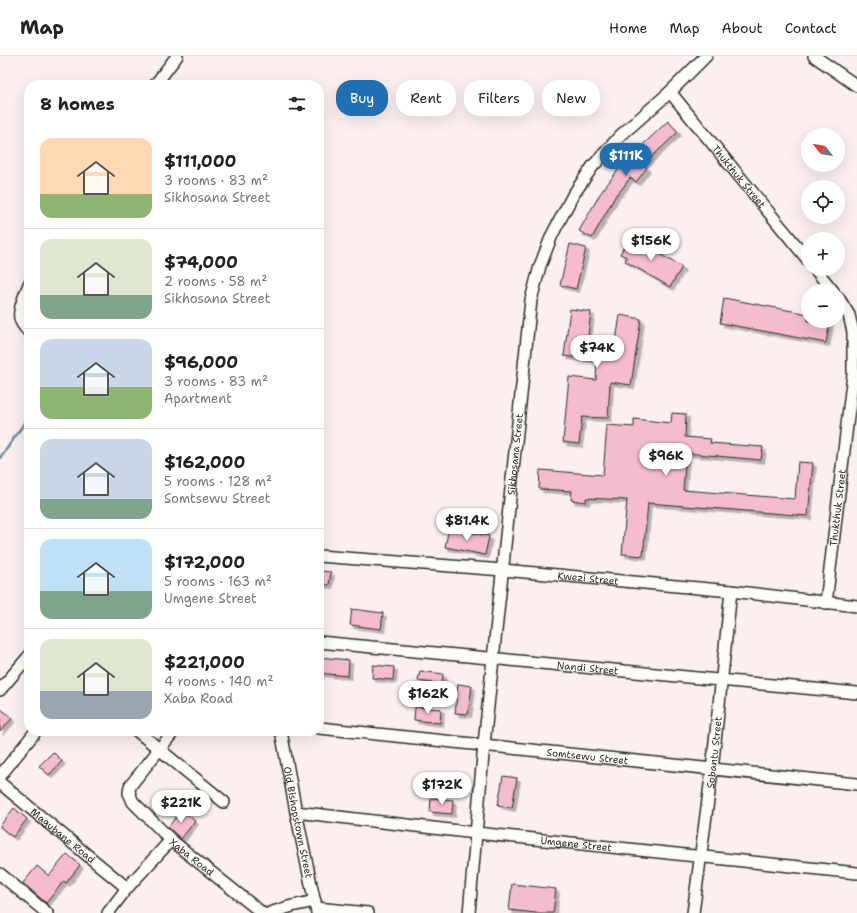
<!DOCTYPE html>
<html lang="en">
<head>
<meta charset="utf-8">
<style>
  :root { --surface:#fff; --page:#f2f2f2; --text:#222; --muted:#767676; --line:#e0e0e0; --accent:#1f6fb2 }
  body { margin:0; font-family:"Shantell Sans",sans-serif; background:var(--page); color:var(--text); height:100vh; display:flex; flex-direction:column; font-size:15px; white-space:nowrap }
  * { box-sizing:border-box; margin:0 }
  p { font-size:13px; color:var(--muted) }
  .icon { flex:none; width:22px; height:22px; fill:none; stroke:currentColor; stroke-width:2; stroke-linecap:round; stroke-linejoin:round }
  .map { position:relative; flex:1; overflow:hidden }
  .details { position:absolute; left:24px; top:24px; width:300px; height:656px; display:flex; flex-direction:column; background:var(--surface); border-radius:16px; box-shadow:0 4px 16px #0002 }
  .details>* { flex:none }
  .top-card { position:absolute; left:336px; top:24px; width:380px; height:36px; display:flex; gap:8px }
  .needle { width:26px; rotate:301deg }
  .tools { position:absolute; left:801px; top:72px; display:grid; gap:8px }
  .tools a { display:grid; place-items:center; width:44px; height:44px; border-radius:50%; background:var(--surface); box-shadow:0 4px 16px #0002; font-size:20px }
  .price { position:absolute; translate:-50% -34px; padding:0 9px; border-radius:14px; background:#fff; color:#222; font-size:13px; line-height:26px; filter:drop-shadow(0 1px 2px #0008) }
  .price::after { content:''; position:absolute; left:50%; top:24px; width:12px; height:9px; margin-left:-6px; background:inherit; clip-path:polygon(0 0,100% 0,50% 100%) }
  .price.selected { background:var(--accent); color:#fff }
  ul { padding:0; list-style:none }
  li { display:flex; align-items:center; gap:12px; height:100px; padding:0 16px }
  li+li { border-top:1px solid var(--line) }
  li span { display:grid; place-items:center; flex:none; width:112px; height:80px; border-radius:12px; color:#555 }
  li>.icon { margin-inline-start:auto }
  span .icon { width:48px; height:48px; fill:#fffc; stroke-width:1 }
  li b { font-size:17px }
  h2 { display:flex; justify-content:space-between; align-items:center; height:48px; padding:0 16px; font-size:17px }
  .chip { padding:0 14px; border-radius:16px; background:var(--surface); box-shadow:0 4px 16px #0002; font-size:14px; line-height:36px }
  .chip.selected { background:var(--accent); color:#fff }
  header { display:flex; align-items:center; gap:24px; box-sizing:border-box; height:56px; padding:0 20px; background:var(--surface); border-bottom:1px solid var(--line) }
  header strong { font-size:19px }
  nav { display:flex; gap:22px; margin-inline-start:auto; font-size:14px }
  .map>svg:first-child { display:block }
</style>
</head>
<body>
<header>
<strong>Map</strong>
<nav><a>Home</a><a>Map</a><a>About</a><a>Contact</a></nav>
</header>
<div class="map">
<svg width="857" height="857" viewBox="0 0 857 857">
  <defs>
    <filter id="shadow"><feDropShadow dx="3.5" dy="3.5" stdDeviation="0" flood-color="#0004"/></filter>
  </defs>
  <rect width="100%" height="100%" fill="#fbefef"/>
  <filter id="ink" filterUnits="userSpaceOnUse"><feTurbulence type="fractalNoise" baseFrequency=".025" numOctaves="2"/><feDisplacementMap in="SourceGraphic" scale="8" xChannelSelector="R" yChannelSelector="G"/><feConvolveMatrix kernelMatrix="1 2 1 2 8 2 1 2 1" color-interpolation-filters="sRGB"/></filter>
  <g filter="url(#ink)">
    <g fill="none" stroke-linecap="round" stroke-linejoin="round">
      <!-- stream -->
      <path stroke="#7a8fa5" stroke-width="3" d="M 0,402 L 6,394 L 29,360"/>
    </g>
    <!-- building -->
    <path fill="#f5bcd0" stroke="#2b2b2b" filter="url(#shadow)" d="M 668,65 L 678,76 L 643,109 L 647,112 L 636,126 L 630,122 L 618,138 L 617,137 L 592,182 L 579,175 L 600,138 L 629,99 L 631,100 Z
      M 630,181 L 682,211 L 670,231 L 625,205 L 627,201 L 620,198 Z
      M 570,188 L 586,192 L 576,233 L 560,229 Z
      M 724,242 L 808,258 L 808,265 L 830,265 L 826,287 L 720,267 Z
      M 570,253 L 591,256 L 588,280 L 616,285 L 620,259 L 641,263 L 631,329 L 610,326 L 608,362 L 582,361 L 579,388 L 563,386 L 569,321 L 596,324 L 597,304 L 564,300 Z
      M 672,357 L 686,358 L 685,381 L 711,383 L 710,387 L 763,391 L 761,404 L 717,400 L 718,400 L 686,397 L 683,434 L 795,443 L 798,406 L 813,407 L 808,460 L 648,447 L 643,500 L 622,498 L 627,444 L 586,442 L 586,446 L 571,444 L 572,435 L 539,433 L 540,414 L 603,419 L 607,369 L 634,371 L 634,363 L 671,367 Z
      M 449,472 L 489,480 L 485,499 L 445,491 Z
      M 319,515 L 331,516 L 329,529 L 319,528 Z
      M 352,553 L 383,557 L 381,573 L 350,569 Z
      M 319,601 L 349,604 L 348,620 L 319,617 Z
      M 373,609 L 394,611 L 393,624 L 372,622 Z
      M 420,615 L 443,618 L 442,628 L 418,625 Z
      M 458,628 L 472,630 L 468,658 L 455,657 Z
      M 415,651 L 441,653 L 440,667 L 414,664 Z
      M 0,652 L 12,662 L 0,676 Z
      M 53,696 L 62,705 L 49,719 L 39,710 Z
      M 503,720 L 517,722 L 512,752 L 498,749 Z
      M 431,742 L 453,744 L 452,758 L 430,756 Z
      M 14,752 L 27,763 L 13,781 L 0,771 L 0,770 Z
      M 182,754 L 195,765 L 181,783 L 168,771 Z
      M 67,798 L 80,809 L 66,827 L 64,825 L 46,847 L 23,827 L 37,810 L 49,820 Z
      M 512,828 L 556,833 L 553,857 L 536,857 L 509,854 Z"/>
    <g fill="none" stroke-linecap="round" stroke-linejoin="round">
      <!-- minor casing -->
      <g stroke="#2b2b2b" stroke-width="14">
        <g id="minor">
          <path d="M 814,0 L 857,30"/>
          <path d="M 155,29 L 177,0"/>
          <path id="s1" d="M 670,36 L 808,204"/>
          <path d="M 815,213 L 833,235"/>
          <path d="M 29,228 C 26,237 18,253 20,262 C 21,267 26,273 29,276"/>
          <path id="s2" d="M 319,500 L 503,514 L 731,535 L 857,550"/>
          <path id="s3" d="M 826,547 L 853,318 L 853,276 L 849,259 L 838,241"/>
          <path id="s4" d="M 319,586 L 857,637"/>
          <path d="M 0,634 L 29,600"/>
          <path id="s5" d="M 319,672 C 498,690 678,710 857,728"/>
          <path d="M 137,675 L 224,746"/>
          <path id="s6" d="M 174,675 L 130,730 L 129,737 L 133,746 L 171,784 L 262,857"/>
          <path id="s7" d="M 281,675 L 296,756 L 317,857"/>
          <path d="M 0,720 L 36,675"/>
          <path id="s8" d="M 0,727 L 127,832"/>
          <path id="s9" d="M 296,756 L 476,777 L 857,817"/>
          <path d="M 0,818 L 47,857"/>
          <path d="M 316,852 L 368,857"/>
          <path d="M 108,857 L 127,832 L 171,784"/>
          <path d="M 270,857 L 292,850 L 315,845"/>
          <path id="s10" d="M 469,857 L 484,688 L 531,244 L 540,210 L 552,179 L 573,139 L 593,110 L 621,79 L 670,36 L 706,0"/>
          <path id="s11" d="M 693,857 L 712,714 L 731,535"/>
        </g>
      </g>
      <!-- minor -->
      <use href="#minor" stroke="#fdfcf7" stroke-width="11"/>
    </g>
  </g>
  <g text-anchor="middle" stroke-width="3.5" stroke-linejoin="round" paint-order="stroke">
    <!-- street labels -->
    <g font-size="10" fill="#2b2b2b" stroke="#fdfcf7">
      <text dy="4" stroke="none"><textPath href="#s1" startOffset="109">Thukthuk Street</textPath></text>
      <text dy="4" stroke="none"><textPath href="#s10" startOffset="461">Sikhosana Street</textPath></text>
      <text dy="4" stroke="none"><textPath href="#s3" startOffset="96">Thukthuk Street</textPath></text>
      <text dy="4" stroke="none"><textPath href="#s2" startOffset="270">Kwezi Street</textPath></text>
      <text dy="4" stroke="none"><textPath href="#s4" startOffset="270">Nandi Street</textPath></text>
      <text dy="4" stroke="none"><textPath href="#s11" startOffset="162">Sobantu Street</textPath></text>
      <text dy="4" stroke="none"><textPath href="#s5" startOffset="270">Somtsewu Street</textPath></text>
      <text dy="4" stroke="none"><textPath href="#s7" startOffset="93">Old Bishopstown Street</textPath></text>
      <text dy="4" stroke="none"><textPath href="#s8" startOffset="82">Magubane Road</textPath></text>
      <text dy="4" stroke="none"><textPath href="#s9" startOffset="282">Umgene Street</textPath></text>
      <text dy="4" stroke="none"><textPath href="#s6" startOffset="168">Xaba Road</textPath></text>
    </g>
  </g>
</svg>
<div class="tools">
<a><svg class="needle" viewBox="-14 -14 28 28"><path d="M0-13l5 13h-10z" fill="#e53935"/><path d="M0 13l5-13h-10z" fill="#767676"/></svg></a>
<a><svg class="icon" aria-label="locate" viewBox="0 0 24 24"><circle cx="12" cy="12" r="6"/><path d="M12 2v4M12 18v4M2 12h4M18 12h4"/></svg></a>
<a>+</a>
<a>−</a>
</div>
<b class="price selected" style="left:626px;top:121px">$111K</b>
<b class="price" style="left:651px;top:206px">$156K</b>
<b class="price" style="left:597px;top:313px">$74K</b>
<b class="price" style="left:666px;top:421px">$96K</b>
<b class="price" style="left:467px;top:486px">$81.4K</b>
<b class="price" style="left:428px;top:659px">$162K</b>
<b class="price" style="left:442px;top:750px">$172K</b>
<b class="price" style="left:181px;top:768px">$221K</b>
<div class="top-card">
<a class="chip selected">Buy</a>
<a class="chip">Rent</a>
<a class="chip">Filters</a>
<a class="chip">New</a>
</div>
<section class="details">
<h2>8 homes<svg class="icon" aria-label="filters" viewBox="0 0 24 24"><path d="M4 7h16M4 17h16"/><circle cx="9" cy="7" r="2"/><circle cx="15" cy="17" r="2"/></svg></h2>
<ul>
<li><span style="background:linear-gradient(#ffd9b3 70%,#8fb573 0)"><svg class="icon" aria-label="home" viewBox="0 0 24 24"><path d="M3 11l9-7 9 7M6 9v11h12V9"/></svg></span><div><b>$111,000</b><p>3 rooms · 83 m²</p><p>Sikhosana Street</p></div></li>
<li><span style="background:linear-gradient(#dfe7d0 70%,#7fa58c 0)"><svg class="icon" aria-label="home" viewBox="0 0 24 24"><path d="M3 11l9-7 9 7M6 9v11h12V9"/></svg></span><div><b>$74,000</b><p>2 rooms · 58 m²</p><p>Sikhosana Street</p></div></li>
<li><span style="background:linear-gradient(#c9d6e8 60%,#8fb573 0)"><svg class="icon" aria-label="home" viewBox="0 0 24 24"><path d="M3 11l9-7 9 7M6 9v11h12V9"/></svg></span><div><b>$96,000</b><p>3 rooms · 83 m²</p><p>Apartment</p></div></li>
<li><span style="background:linear-gradient(#c9d6e8 75%,#7fa58c 0)"><svg class="icon" aria-label="home" viewBox="0 0 24 24"><path d="M3 11l9-7 9 7M6 9v11h12V9"/></svg></span><div><b>$162,000</b><p>5 rooms · 128 m²</p><p>Somtsewu Street</p></div></li>
<li><span style="background:linear-gradient(#bfe0f5 65%,#7fa58c 0)"><svg class="icon" aria-label="home" viewBox="0 0 24 24"><path d="M3 11l9-7 9 7M6 9v11h12V9"/></svg></span><div><b>$172,000</b><p>5 rooms · 163 m²</p><p>Umgene Street</p></div></li>
<li><span style="background:linear-gradient(#dfe7d0 65%,#9aa5b1 0)"><svg class="icon" aria-label="home" viewBox="0 0 24 24"><path d="M3 11l9-7 9 7M6 9v11h12V9"/></svg></span><div><b>$221,000</b><p>4 rooms · 140 m²</p><p>Xaba Road</p></div></li>
</ul>
</section>
</div>
</body>
</html>
